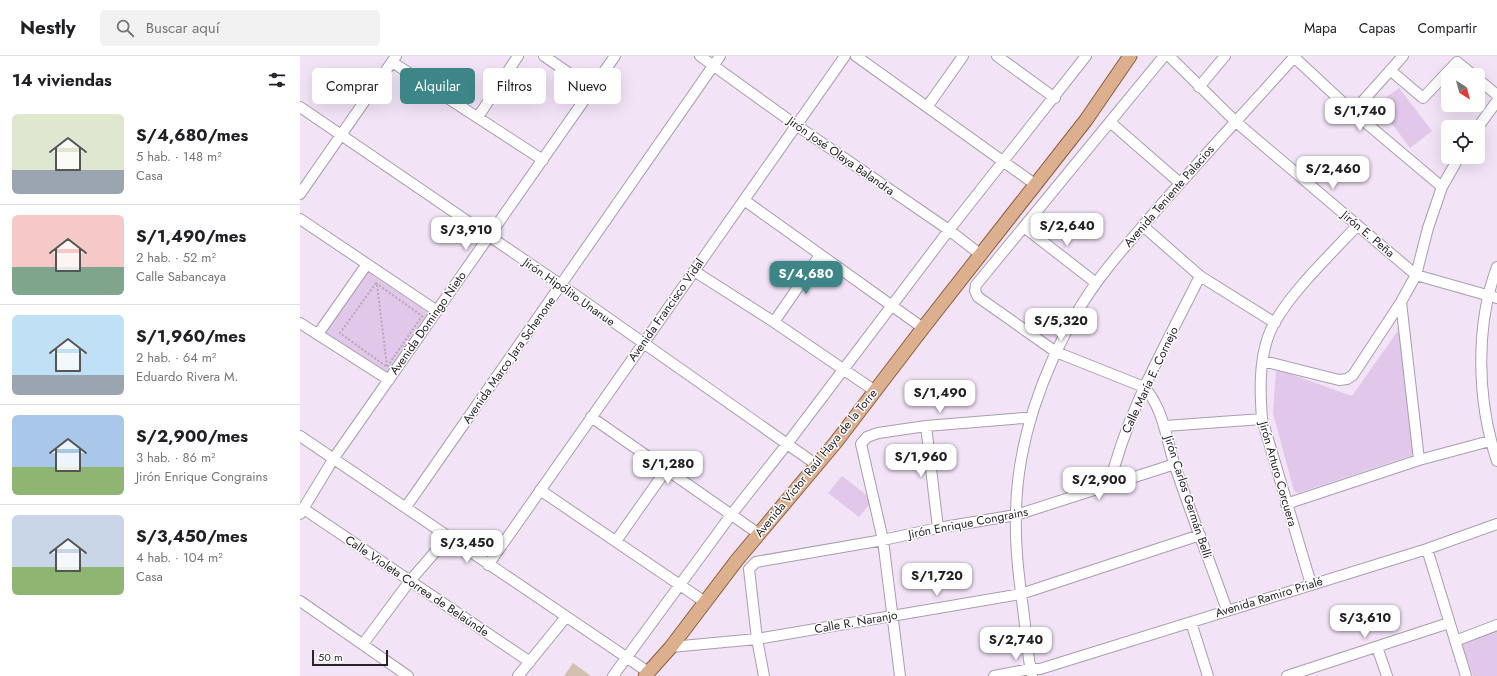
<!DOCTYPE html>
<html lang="es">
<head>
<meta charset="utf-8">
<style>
  :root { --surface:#fff; --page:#f2f2f2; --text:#202124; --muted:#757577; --line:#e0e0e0; --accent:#3d8586 }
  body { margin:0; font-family:Jost,sans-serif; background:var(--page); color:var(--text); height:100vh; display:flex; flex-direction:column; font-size:15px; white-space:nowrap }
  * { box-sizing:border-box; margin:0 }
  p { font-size:13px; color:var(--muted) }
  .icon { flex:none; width:22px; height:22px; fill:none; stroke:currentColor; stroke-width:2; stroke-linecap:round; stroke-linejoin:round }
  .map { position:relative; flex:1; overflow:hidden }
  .details { display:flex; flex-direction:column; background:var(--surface); width:300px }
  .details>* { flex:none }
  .guide { position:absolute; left:12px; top:12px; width:380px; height:36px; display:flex; gap:8px }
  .needle { width:26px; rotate:144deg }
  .tools { position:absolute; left:1141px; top:12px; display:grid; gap:8px }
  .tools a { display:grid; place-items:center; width:44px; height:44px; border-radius:6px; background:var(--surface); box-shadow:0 4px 16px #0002; font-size:20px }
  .scale { position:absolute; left:12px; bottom:10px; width:76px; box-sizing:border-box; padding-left:4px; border:2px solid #29232b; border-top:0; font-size:11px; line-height:14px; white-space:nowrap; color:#29232b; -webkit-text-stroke:3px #fff; paint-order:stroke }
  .price { position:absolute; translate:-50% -34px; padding:0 9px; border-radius:8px; background:#fff; color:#222; font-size:13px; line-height:26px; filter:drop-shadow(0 1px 2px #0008) }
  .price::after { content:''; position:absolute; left:50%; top:24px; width:12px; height:9px; margin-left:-6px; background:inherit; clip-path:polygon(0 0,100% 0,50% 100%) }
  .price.selected { background:var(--accent); color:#fff }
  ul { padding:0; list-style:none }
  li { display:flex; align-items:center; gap:12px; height:100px; padding:0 12px }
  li+li { border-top:1px solid var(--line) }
  li span { display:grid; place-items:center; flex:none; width:112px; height:80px; border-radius:6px; color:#555 }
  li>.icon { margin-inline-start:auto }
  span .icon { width:48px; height:48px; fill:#fffc; stroke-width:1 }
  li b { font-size:17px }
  h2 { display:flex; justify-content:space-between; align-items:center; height:48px; padding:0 12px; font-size:17px }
  .tag { padding:0 14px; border-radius:6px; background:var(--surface); box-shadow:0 4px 16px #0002; font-size:14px; line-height:36px }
  .tag.selected { background:var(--accent); color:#fff }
  header { display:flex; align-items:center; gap:24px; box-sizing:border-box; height:56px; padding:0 20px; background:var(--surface); border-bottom:1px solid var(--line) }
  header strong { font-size:19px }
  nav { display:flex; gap:22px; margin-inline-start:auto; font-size:14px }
  .search { width:280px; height:36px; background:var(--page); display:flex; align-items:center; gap:10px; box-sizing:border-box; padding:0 14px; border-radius:6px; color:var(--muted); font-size:15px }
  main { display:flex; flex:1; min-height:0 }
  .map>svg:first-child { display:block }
</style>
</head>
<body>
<header>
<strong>Nestly</strong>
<div class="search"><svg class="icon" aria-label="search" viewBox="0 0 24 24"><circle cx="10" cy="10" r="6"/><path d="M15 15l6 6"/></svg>Buscar aquí</div>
<nav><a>Mapa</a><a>Capas</a><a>Compartir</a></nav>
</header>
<main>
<section class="details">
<h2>14 viviendas<svg class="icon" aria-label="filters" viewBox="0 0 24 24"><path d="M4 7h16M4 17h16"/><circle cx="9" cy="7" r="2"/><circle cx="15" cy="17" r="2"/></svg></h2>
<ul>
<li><span style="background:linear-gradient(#dfe7d0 70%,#9aa5b1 0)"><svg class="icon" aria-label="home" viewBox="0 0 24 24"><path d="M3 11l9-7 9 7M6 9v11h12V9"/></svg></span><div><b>S/4,680/mes</b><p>5 hab. · 148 m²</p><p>Casa</p></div></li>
<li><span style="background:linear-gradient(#f6c9c9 65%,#7fa58c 0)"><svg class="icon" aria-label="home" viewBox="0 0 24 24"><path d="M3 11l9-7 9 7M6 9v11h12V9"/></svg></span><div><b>S/1,490/mes</b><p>2 hab. · 52 m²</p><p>Calle Sabancaya</p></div></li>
<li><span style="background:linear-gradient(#bfe0f5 75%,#9aa5b1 0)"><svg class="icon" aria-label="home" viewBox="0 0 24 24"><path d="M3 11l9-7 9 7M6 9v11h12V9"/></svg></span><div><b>S/1,960/mes</b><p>2 hab. · 64 m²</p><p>Eduardo Rivera M.</p></div></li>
<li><span style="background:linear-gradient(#a9c7e8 65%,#8fb573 0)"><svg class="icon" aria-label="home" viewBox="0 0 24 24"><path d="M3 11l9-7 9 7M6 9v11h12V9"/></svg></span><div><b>S/2,900/mes</b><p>3 hab. · 86 m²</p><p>Jirón Enrique Congrains</p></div></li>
<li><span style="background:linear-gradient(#c9d6e8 65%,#8fb573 0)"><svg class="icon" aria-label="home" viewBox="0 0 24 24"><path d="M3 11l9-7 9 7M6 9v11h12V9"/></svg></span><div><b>S/3,450/mes</b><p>4 hab. · 104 m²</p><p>Casa</p></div></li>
</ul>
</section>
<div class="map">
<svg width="1197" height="620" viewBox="0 0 1197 620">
  <rect width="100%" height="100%" fill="#f2e3f7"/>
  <!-- green -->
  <path fill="#e1c7e9" d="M 1099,32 L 1132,75 L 1110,92 L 1077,48 Z
    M 68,216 L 133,260 L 89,324 L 18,278 Z
    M 1102,269 L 1116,398 L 998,437 L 994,435 L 973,357 L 976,315 L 979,314 L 1052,340 Z
    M 542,420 L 573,444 L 559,461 L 528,437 Z
    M 1197,574 L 1197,620 L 1173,620 L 1161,586 Z"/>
  <!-- building -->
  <path fill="#d2c1af" d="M 273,607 L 291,620 L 264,620 Z"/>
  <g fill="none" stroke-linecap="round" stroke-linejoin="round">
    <!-- minor casing -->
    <g stroke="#aa9caf" stroke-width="12">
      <path id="minor" d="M 244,0 L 292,33
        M 400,0 L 496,69 L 649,174 L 681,199
        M 556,0 L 736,129
        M 697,0 L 755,42
        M 864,0 L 676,229 L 675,235 L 678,241 L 756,296 L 844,331 C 864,353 866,383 875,410 C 891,458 910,506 927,554
        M 869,0 L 936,66 L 1116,219 L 1197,242
        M 994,1 L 1053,56 L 1142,131
        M 92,6 L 243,104
        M 1090,14 L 1123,42 L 1157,6 L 1173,19
        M 1178,23 L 1197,39
        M 899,31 L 925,0
        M 0,51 L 261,229 L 517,409
        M 627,51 L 663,0
        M 1053,56 L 1103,0
        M 178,61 L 218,0
        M 810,66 L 880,127
        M 1178,71 L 1197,45
        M 0,138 L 96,0
        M 444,144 L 623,272
        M 0,163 L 137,255
        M 843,170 L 900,220 L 975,267
        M 724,171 L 796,227
        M 1197,211 C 1175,270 1177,345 1197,405
        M 394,215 L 474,266 L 575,335
        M 1101,246 L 1119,404
        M 474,266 L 520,199
        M 0,267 L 89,324
        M 18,278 L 67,208
        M 963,305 L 1039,324 L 1047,323 L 1053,319 L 1101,246 L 1116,219 L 1128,172 L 1142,131 L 1159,101
        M 291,361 L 459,478
        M 626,370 L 638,472
        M 865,370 L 962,363
        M 0,380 L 348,616 L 348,620
        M 809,431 C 828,352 865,291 900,220
        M 240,434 L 405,546
        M 986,448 L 1119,404 L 1190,385
        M 106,451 L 420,0
        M 4,453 L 230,606
        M 0,458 L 34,402 L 315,0
        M 316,485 L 366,414
        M 1127,493 L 1166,620
        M 188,509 L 545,0
        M 1011,528 L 962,363 C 960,336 959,307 968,281 C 980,246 1031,198 1057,170
        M 0,545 L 108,620
        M 891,566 L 908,620
        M 1155,585 L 1197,569
        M 63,588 L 109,526 L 148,481
        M 371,591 L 457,583 L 721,538 L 900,479
        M 1077,591 L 1087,620
        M 218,620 L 266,561
        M 313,620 L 431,459 L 487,388 L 649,174 L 786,0
        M 464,620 L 457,583 L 449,513 L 456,506 L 583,484 L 638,472 L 716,459 L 875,408
        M 600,620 L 583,484 L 561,388 L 567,381 L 578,377 L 626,370 L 723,362 L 731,363
        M 694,620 L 730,613 L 740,613 L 1127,493 L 1197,468
        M 732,620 C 727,598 726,575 723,552 C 719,522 715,491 716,460 C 716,388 743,313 779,253 C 798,221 823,193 847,165 C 895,109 946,55 995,0
        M 987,620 L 1149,567"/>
    </g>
    <!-- major casing -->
    <g stroke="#8e5d3a" stroke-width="15">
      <path id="major" d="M 345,620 L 371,591 L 437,504 L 536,386 L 623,272 L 786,64 L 830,0"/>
    </g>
    <!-- path -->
    <path stroke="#b5a9b9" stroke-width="2" stroke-dasharray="2 2" stroke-linecap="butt" d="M 76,227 L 122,260 L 87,311 L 40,277 Z
      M 77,229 L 87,310"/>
    <!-- minor -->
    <use href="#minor" stroke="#fff" stroke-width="10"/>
    <!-- major -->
    <use href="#major" stroke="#dcb08e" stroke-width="13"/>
  </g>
  <g text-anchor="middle" stroke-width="3" stroke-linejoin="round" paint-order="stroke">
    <!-- street labels -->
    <g font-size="12" fill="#29232b" stroke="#fff">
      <text transform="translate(541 100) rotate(35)" y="4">Jirón José Olaya Balandra</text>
      <text transform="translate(869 140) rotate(-49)" y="4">Avenida Teniente Palacios</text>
      <text transform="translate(1068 178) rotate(40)" y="4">Jirón E. Peña</text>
      <text transform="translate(269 236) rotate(35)" y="4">Jirón Hipólito Unanue</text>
      <text transform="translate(366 254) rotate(-55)" y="4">Avenida Francisco Vidal</text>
      <text transform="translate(128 267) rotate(-55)" y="4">Avenida Domingo Nieto</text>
      <text transform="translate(209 304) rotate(-55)" y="4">Avenida Marco Jara Schenone</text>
      <text transform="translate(850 324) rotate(-65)" y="4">Calle María E. Cornejo</text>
      <text transform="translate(516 407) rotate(-51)" y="4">Avenida Víctor Raúl Haya de la Torre</text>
      <text transform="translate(978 418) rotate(74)" y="4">Jirón Arturo Corcuera</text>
      <text transform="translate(888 441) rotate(72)" y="4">Jirón Carlos Germán Belli</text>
      <text transform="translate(668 467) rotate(-11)" y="4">Jirón Enrique Congrains</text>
      <text transform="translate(117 530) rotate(34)" y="4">Calle Violeta Correa de Belaúnde</text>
      <text transform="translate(969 541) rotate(-17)" y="4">Avenida Ramiro Prialé</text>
      <text transform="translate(556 566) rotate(-10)" y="4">Calle R. Naranjo</text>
    </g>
  </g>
</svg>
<div class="tools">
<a><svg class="needle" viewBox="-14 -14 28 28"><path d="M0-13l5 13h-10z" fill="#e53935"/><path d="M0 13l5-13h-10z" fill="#757577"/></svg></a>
<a><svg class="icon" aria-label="locate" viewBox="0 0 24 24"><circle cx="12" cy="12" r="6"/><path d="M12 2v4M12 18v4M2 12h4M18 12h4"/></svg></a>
</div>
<div class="scale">50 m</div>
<b class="price" style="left:1060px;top:76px">S/1,740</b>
<b class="price" style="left:1033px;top:134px">S/2,460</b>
<b class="price" style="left:767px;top:191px">S/2,640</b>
<b class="price" style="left:166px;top:195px">S/3,910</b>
<b class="price selected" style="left:506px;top:239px">S/4,680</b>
<b class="price" style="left:761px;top:286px">S/5,320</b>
<b class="price" style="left:640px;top:358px">S/1,490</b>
<b class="price" style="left:621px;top:422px">S/1,960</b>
<b class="price" style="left:368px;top:429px">S/1,280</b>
<b class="price" style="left:799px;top:445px">S/2,900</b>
<b class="price" style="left:167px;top:508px">S/3,450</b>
<b class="price" style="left:637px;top:541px">S/1,720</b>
<b class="price" style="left:1065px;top:583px">S/3,610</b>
<b class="price" style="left:716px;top:605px">S/2,740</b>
<div class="guide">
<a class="tag">Comprar</a>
<a class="tag selected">Alquilar</a>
<a class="tag">Filtros</a>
<a class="tag">Nuevo</a>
</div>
</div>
</main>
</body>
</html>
